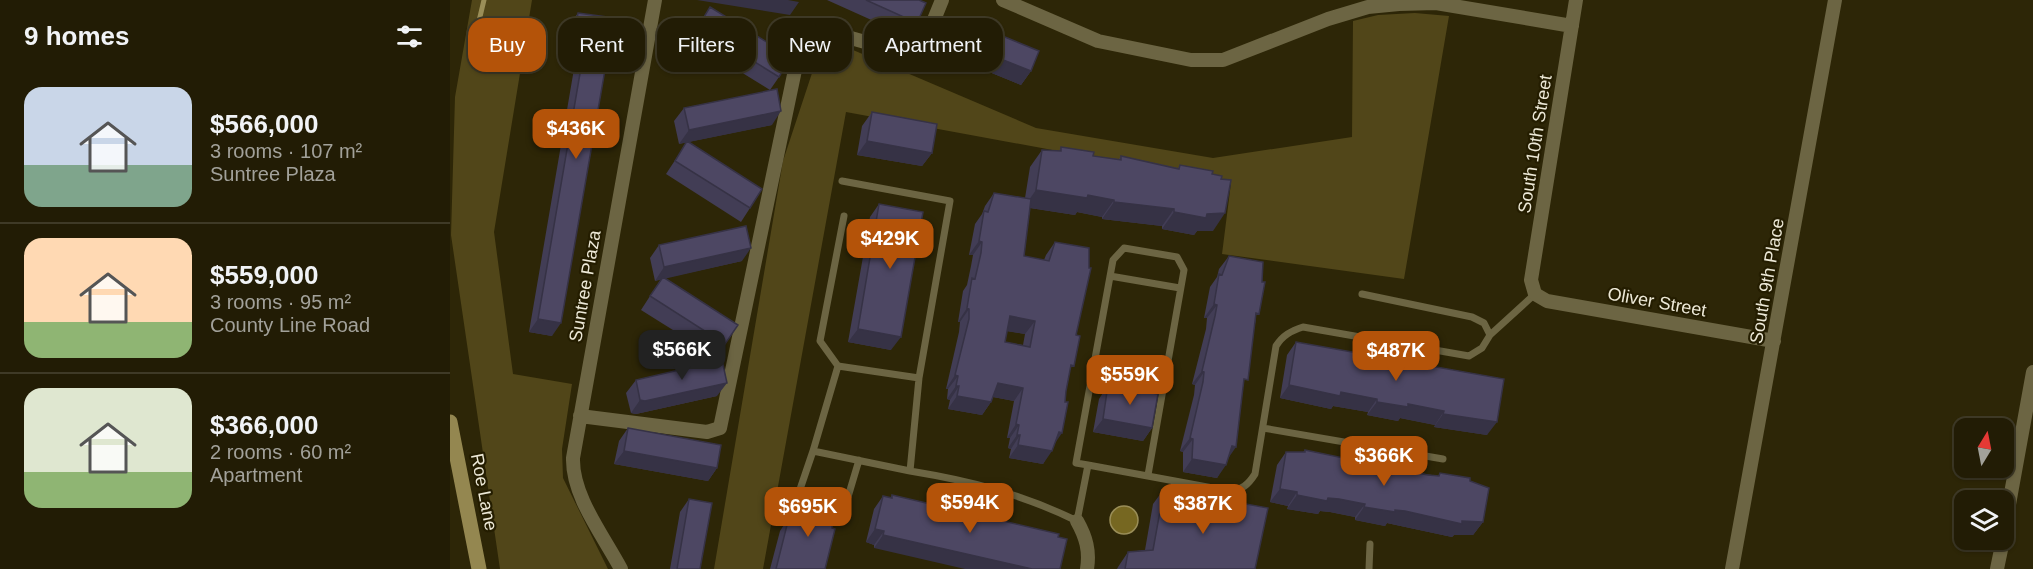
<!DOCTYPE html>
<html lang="en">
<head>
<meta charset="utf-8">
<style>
  :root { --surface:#221c05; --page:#2a250f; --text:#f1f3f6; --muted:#a2a19a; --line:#3f3a27; --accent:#b45309 }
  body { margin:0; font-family:Arial,sans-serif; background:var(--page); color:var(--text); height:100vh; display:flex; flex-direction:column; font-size:22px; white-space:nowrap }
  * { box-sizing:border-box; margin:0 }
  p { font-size:20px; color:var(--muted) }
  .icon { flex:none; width:33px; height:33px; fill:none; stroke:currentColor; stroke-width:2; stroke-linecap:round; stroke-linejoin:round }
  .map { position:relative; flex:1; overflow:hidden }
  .side { display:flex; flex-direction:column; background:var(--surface); width:450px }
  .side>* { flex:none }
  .guide { position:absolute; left:18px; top:18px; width:570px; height:54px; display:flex; gap:12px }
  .needle { width:39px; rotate:10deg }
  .tools { position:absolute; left:1504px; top:418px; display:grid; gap:12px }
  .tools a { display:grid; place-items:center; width:60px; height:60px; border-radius:12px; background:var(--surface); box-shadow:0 2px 4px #0004,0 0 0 2px var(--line); font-size:30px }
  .price { position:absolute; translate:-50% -51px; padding:0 14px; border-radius:12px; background:var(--accent); color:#fff; font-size:20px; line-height:39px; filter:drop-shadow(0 2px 3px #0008) }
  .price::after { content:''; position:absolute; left:50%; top:36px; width:18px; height:14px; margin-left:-9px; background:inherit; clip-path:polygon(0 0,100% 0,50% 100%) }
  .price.current { background:#222; color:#fff }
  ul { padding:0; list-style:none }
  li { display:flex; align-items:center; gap:18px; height:150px; padding:0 24px }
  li+li { border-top:2px solid var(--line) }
  li span { display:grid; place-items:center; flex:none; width:168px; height:120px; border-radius:18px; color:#555 }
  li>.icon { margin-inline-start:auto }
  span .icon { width:72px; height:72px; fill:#fffc; stroke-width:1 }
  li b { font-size:26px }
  h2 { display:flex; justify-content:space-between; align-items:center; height:72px; padding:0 24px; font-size:26px }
  .tag { padding:0 21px; border-radius:18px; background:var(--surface); box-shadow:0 2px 4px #0004,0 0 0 2px var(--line); font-size:21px; line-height:54px }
  .tag.current { background:var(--accent); color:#fff }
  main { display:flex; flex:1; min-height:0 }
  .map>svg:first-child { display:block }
</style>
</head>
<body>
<main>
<section class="side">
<h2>9 homes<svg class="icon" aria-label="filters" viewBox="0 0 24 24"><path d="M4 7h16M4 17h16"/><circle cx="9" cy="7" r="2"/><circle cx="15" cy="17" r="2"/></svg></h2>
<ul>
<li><span style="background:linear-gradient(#c9d6e8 65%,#7fa58c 0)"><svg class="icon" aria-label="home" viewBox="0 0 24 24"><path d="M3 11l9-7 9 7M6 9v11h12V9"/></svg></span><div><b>$566,000</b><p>3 rooms · 107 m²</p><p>Suntree Plaza</p></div></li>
<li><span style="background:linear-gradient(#ffd9b3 70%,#8fb573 0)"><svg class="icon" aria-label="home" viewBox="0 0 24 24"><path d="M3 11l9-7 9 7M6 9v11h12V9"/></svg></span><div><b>$559,000</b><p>3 rooms · 95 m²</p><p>County Line Road</p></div></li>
<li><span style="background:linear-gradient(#dfe7d0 70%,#8fb573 0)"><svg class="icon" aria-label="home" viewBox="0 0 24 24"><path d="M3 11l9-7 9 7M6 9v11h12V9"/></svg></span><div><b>$366,000</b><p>2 rooms · 60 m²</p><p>Apartment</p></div></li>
</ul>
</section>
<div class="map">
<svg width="1583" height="569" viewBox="0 0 1583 569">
  <rect width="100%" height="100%" fill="#2d2607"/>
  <!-- green -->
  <path fill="#514619" d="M 22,0 L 82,0 L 44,232 L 63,374 L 122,384 L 112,449 L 113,478 L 158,569 L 50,569 L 1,235 L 5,97 Z
    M 965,13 L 999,16 L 954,279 L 772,254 L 781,183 L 396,112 L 313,569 L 264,569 L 333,161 L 365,64 L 377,50 L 396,47 L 586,128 L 763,158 L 902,137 L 903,21 L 928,15 Z"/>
  <!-- water -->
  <path fill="#766721" stroke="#9a8e58" stroke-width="1.5" d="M660 520a14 14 0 1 1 28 0a14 14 0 1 1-28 0Z"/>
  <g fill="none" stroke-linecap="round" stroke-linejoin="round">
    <!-- stream -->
    <path stroke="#9a8e58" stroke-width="5" d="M 29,21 L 34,0"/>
    <!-- lane -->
    <path stroke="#6c6543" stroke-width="7" d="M 392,181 L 500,201 L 469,378 L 460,471 C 521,481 572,494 627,521 L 638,465 L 779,491 C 792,490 798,485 805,474 L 826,346 C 833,335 841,331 853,327 L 1019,356 L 1032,348 L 1040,335 L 1034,323 L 1022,317 L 912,294
      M 394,216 L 370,341 L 388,366 L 469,378
      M 660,276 L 730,288
      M 1040,335 L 1085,294
      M 388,366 L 363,451 L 460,471
      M 813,428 L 993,459
      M 638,465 L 626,463 L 663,260 L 674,248 L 727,257 L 734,270 L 698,475
      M 354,506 L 345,504 L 363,451
      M 376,512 L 392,517 L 409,460
      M 919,569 L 920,544"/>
    <!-- street -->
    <path stroke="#6c6543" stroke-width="14" d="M 553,0 L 648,41 L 741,60 L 773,60 L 878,19 L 918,7 L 949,4 L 986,3 L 1122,26
      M 1126,0 L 1081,280 L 1085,294 L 1097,301 L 1324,341
      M 130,416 L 257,432 L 270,428 L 345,70 L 369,39 L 383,33 L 440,49 L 470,54 L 492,0
      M 627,521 C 636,537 640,551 637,569
      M 1554,532 L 1583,372
      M 171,569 C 153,535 122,496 123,458 L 205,0
      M 1282,569 L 1385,0
      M 1547,569 L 1553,540"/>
    <!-- secondary -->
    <path stroke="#948750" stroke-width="15" d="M 0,422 L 29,569"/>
  </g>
  <!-- wall -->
  <path fill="#423d55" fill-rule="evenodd" d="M 377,0 L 469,0 L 467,23 L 457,36 Z
    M 260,7 L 329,77 L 320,90 L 239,40 Z
    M 128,13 L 164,18 L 102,336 L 79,332 L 125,63 L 113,61 L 119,25 Z
    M 506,17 L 581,71 L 571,85 L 488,51 L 497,30 Z
    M 234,108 L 322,125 L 238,142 L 300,208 L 291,222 L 216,174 L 237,142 L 229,144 L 224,121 Z
    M 422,112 L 482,153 L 472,166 L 407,155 L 412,126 Z
    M 611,147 L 643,156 L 669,159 L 671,156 L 728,168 L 730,165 L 762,174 L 763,231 L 747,231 L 744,235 L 712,229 L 712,226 L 652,219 L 652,217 L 627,212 L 625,215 L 580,208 L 574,256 L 594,260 L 596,255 L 605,242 L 626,335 L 605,443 L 593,464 L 559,458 L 561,449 L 558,448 L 560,438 L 557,438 L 564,401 L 543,397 L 541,402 L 532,415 L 498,409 L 500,400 L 497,399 L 498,389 L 496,389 L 509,332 L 510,322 L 508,322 L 513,291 L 517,285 L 521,266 L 523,255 L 519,255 L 525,224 L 532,214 L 535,206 L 544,193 L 575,198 L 580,167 L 592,150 L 609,151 ZM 557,331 L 575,334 L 573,345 L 555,342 Z
    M 429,204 L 441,350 L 398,342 L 420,217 Z
    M 209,245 L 292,261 L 215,278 L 275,344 L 266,357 L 191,310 L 211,279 L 205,281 L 200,258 Z
    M 779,256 L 806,319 L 793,386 L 779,457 L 767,478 L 733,472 L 733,452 L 730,451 L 744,395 L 745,385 L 742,384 L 756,329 L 757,318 L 754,318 L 760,287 L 767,277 L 769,269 Z
    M 846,342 L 1054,379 L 1037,435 L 984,427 L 985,425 L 950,418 L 948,421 L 917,415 L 918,412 L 883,406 L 881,409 L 830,398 L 837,355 Z
    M 186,380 L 267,396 L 186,414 L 181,413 L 176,393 Z
    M 658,385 L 702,428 L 693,441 L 643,432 L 649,399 Z
    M 178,428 L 267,468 L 258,481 L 164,464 L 169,441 Z
    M 855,450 L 921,464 L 923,461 L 952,470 L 988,476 L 990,473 L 1020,481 L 1033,522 L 1023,535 L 1004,535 L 1002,537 L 946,525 L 937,523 L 935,526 L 905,520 L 905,517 L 880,512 L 870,511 L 868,514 L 837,509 L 838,506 L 820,502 L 827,465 L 836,452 L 853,452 Z
    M 714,489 L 805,569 L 667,569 L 668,567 L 678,552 L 695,550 L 703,504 Z
    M 442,495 L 609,534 L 424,548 L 424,545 L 416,542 L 424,509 L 433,496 L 440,498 Z
    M 239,499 L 250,569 L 220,569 L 230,512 Z
    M 350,500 L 382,528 L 375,569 L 320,569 L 330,531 Z"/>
  <!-- shaded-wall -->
  <path fill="#363245" d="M 247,0 L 338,0 L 349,2 L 340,15 Z
    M 498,38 L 581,71 L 571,85 L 488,51 Z
    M 122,48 L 134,50 L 125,63 L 113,61 Z
    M 331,111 L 322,125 L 229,144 L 239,130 Z
    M 417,141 L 482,153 L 472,166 L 407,155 Z
    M 586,190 L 638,195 L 664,200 L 652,217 L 627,212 L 625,215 L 574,207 Z
    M 664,202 L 724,209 L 712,226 L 652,219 Z
    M 724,212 L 757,214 L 775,213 L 763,231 L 747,231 L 744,235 L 712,229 Z
    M 529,241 L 532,242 L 523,255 L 519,255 Z
    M 301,248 L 292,261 L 205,281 L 214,267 Z
    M 764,304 L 767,305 L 757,318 L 754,318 Z
    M 517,308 L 519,309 L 510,322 L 508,322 Z
    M 560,316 L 585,321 L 575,334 L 550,330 Z
    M 88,319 L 111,323 L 102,336 L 79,332 Z
    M 408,329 L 451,337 L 441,350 L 398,342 Z
    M 752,371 L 754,372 L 745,385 L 742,384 Z
    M 505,375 L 508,376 L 498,389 L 496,389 Z
    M 277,383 L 267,396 L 186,414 L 181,413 L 190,400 Z
    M 548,383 L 573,388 L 564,401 L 538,396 Z
    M 839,385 L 891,392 L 927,399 L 918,412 L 883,406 L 881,409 L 830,398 Z
    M 506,386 L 509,386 L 500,400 L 497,399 Z
    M 507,396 L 541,402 L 532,415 L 498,409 Z
    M 927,402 L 958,404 L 994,411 L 985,425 L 950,418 L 948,421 L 917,415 Z
    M 993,414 L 1047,422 L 1037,435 L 984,427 Z
    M 653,419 L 702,428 L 693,441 L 643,432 Z
    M 566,424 L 569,425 L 560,438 L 557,438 Z
    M 609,432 L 612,433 L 603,446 Z
    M 567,435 L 570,435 L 561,449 L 558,448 Z
    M 740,438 L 743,439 L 733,452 L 730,451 Z
    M 568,445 L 602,451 L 593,464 L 559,458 Z
    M 782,446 L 786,447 L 777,460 Z
    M 174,451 L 267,468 L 258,481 L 164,464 Z
    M 742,459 L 776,465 L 767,478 L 733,472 Z
    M 830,489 L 847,492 L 838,506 L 820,502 Z
    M 847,495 L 889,499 L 915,504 L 905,517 L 880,512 L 870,511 L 868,514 L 837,509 Z
    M 914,507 L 955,511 L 1012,521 L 1033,522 L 1023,535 L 1004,535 L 1002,537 L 946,525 L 937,523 L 935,526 L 905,520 Z
    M 425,529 L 434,531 L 424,545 L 416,542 Z
    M 433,535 L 582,569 L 515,569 L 424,548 Z"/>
  <!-- building -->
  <path fill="#4d4763" stroke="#363245" stroke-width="1.5" fill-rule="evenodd" d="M 416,0 L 469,0 L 476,3 L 467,23 Z
    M 260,7 L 341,57 L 329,77 L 248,27 Z
    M 128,13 L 164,18 L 111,323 L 88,319 L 134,50 L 122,48 Z
    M 506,17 L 589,51 L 581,71 L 498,38 Z
    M 327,89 L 331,111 L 239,130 L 234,108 Z
    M 422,112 L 487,124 L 482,153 L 417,141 Z
    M 237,141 L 312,189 L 300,208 L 225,161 Z
    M 611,147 L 644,152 L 643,156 L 671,160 L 671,156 L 729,169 L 730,165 L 763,171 L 762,174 L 772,176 L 771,179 L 781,180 L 775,213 L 757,214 L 756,218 L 724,212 L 724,209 L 664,202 L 664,200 L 638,195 L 637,198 L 586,190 L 592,150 L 611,151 Z
    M 544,193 L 581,199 L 574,256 L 599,261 L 605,242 L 639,248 L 639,268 L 641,268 L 626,335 L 630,336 L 624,366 L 621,365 L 616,391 L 615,402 L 618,402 L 612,433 L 609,432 L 602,451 L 568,445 L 570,435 L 567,435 L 569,425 L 566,424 L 573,388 L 548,383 L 541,402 L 507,396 L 509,386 L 506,386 L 508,376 L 505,375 L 519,319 L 519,309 L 517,308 L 522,278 L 525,279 L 531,253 L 532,242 L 529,241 L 534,211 L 538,212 ZM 560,316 L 585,321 L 580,347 L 555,342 Z
    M 429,204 L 473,212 L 451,337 L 408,329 Z
    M 296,226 L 301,248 L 214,267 L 209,245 Z
    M 779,256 L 813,262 L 812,282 L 815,282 L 809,314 L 806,313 L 798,380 L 794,379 L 786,447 L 782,446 L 776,465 L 742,459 L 743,439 L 740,438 L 753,382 L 754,372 L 752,371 L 765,316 L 767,305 L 764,304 L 769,274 L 772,275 Z
    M 213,277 L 288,325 L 275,344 L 200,296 Z
    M 846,342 L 1054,379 L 1047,422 L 993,414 L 994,411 L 958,404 L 958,407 L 927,402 L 927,399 L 891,392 L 890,396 L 839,385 Z
    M 272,360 L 277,383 L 195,401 L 190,400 L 186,380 Z
    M 658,385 L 708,394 L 702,428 L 653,419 Z
    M 178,428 L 271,445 L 267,468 L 174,451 Z
    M 855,450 L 922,464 L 923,461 L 953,467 L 952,470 L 978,475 L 989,476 L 990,473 L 1020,478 L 1020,481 L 1039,488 L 1033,522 L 1012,521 L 1012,524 L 955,511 L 945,510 L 945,512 L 914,507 L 915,504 L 889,499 L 878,498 L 877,501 L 847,495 L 847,492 L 830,489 L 836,452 L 855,452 Z
    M 714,489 L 818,508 L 805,569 L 675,569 L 678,552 L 703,550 Z
    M 442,495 L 609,534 L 608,537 L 617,539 L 610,569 L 582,569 L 433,535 L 434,531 L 425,529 L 433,496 L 442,498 Z
    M 239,499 L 262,503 L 250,569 L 227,569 Z
    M 350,500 L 384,508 L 382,528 L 385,529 L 375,569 L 326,569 L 339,517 L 342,518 Z"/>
  <g text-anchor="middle" stroke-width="4.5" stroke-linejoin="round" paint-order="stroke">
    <!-- street labels -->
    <g font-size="18" fill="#ede9d7" stroke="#241d00">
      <text transform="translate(1085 144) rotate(-81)" y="6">South 10th Street</text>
      <text transform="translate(1317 281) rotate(-80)" y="6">South 9th Place</text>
      <text transform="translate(135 286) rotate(-80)" y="6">Suntree Plaza</text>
      <text transform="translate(1207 302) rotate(10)" y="6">Oliver Street</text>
      <text transform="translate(34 492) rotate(79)" y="6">Roe Lane</text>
    </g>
  </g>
</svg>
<div class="tools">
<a><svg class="needle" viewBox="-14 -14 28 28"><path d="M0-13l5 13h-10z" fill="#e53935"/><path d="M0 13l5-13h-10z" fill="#a2a19a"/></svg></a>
<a><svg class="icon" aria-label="layers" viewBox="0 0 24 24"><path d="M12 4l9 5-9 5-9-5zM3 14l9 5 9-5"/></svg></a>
</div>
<b class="price" style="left:126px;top:160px">$436K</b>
<b class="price" style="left:440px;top:270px">$429K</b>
<b class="price current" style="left:232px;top:381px">$566K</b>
<b class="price" style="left:946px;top:382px">$487K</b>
<b class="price" style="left:680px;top:406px">$559K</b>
<b class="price" style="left:934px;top:487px">$366K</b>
<b class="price" style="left:520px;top:534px">$594K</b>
<b class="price" style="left:753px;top:535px">$387K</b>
<b class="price" style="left:358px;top:538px">$695K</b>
<div class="guide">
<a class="tag current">Buy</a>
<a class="tag">Rent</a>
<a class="tag">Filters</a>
<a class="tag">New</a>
<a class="tag">Apartment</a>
</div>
</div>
</main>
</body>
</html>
